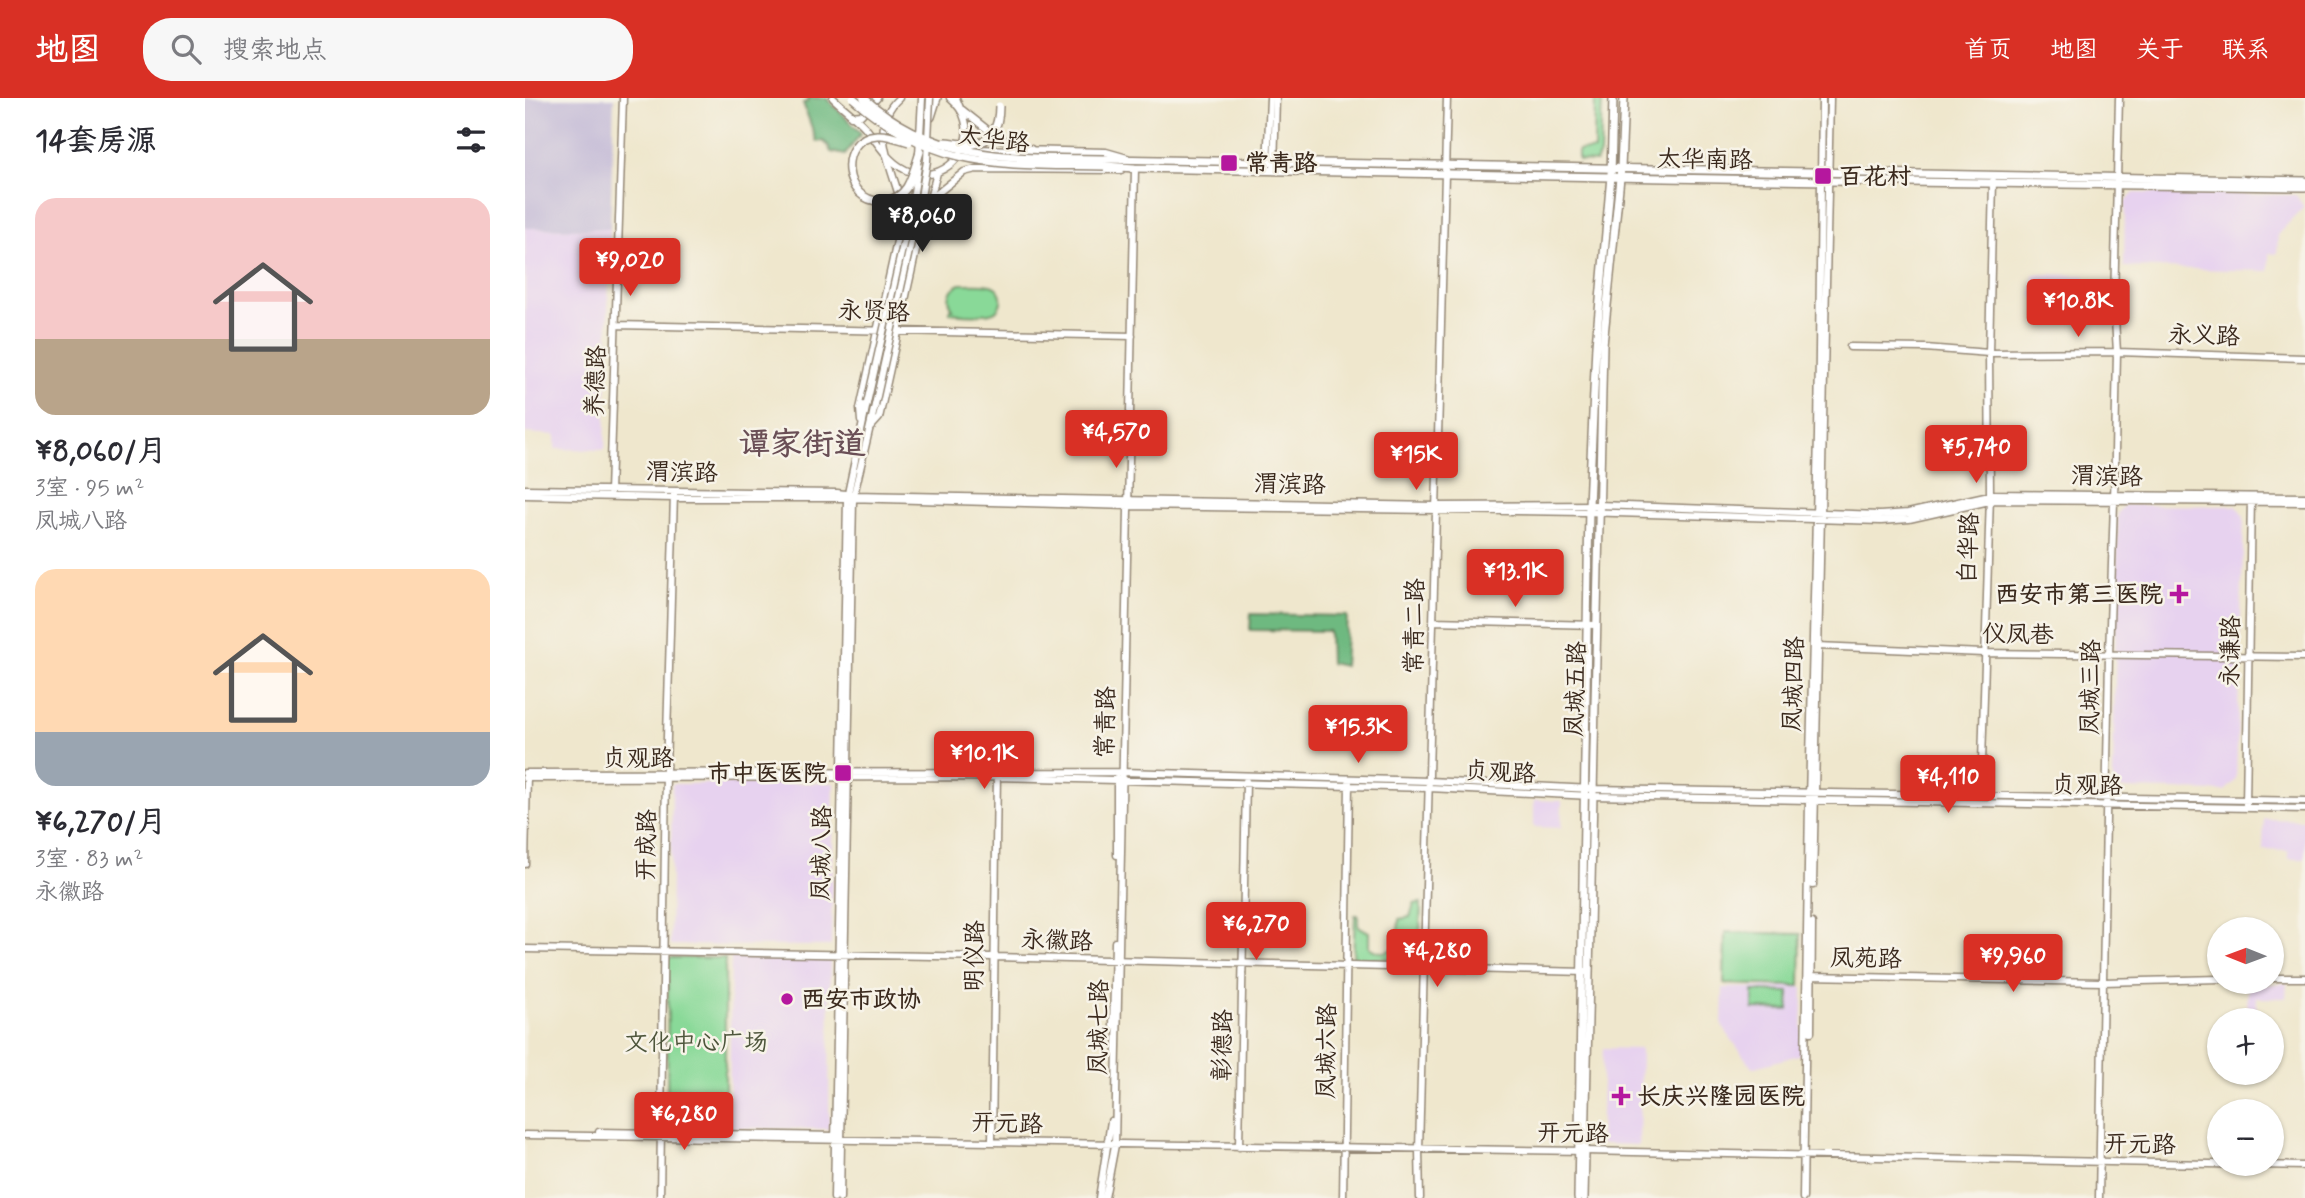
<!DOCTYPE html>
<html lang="zh">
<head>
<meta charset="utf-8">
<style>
  :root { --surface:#fff; --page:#f7f7f7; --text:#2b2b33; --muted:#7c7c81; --accent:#d93025 }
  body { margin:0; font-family:Mynerve,"LXGW WenKai TC",sans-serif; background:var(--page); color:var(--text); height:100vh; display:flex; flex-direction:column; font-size:26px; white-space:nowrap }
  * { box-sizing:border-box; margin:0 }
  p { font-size:23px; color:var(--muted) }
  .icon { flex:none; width:38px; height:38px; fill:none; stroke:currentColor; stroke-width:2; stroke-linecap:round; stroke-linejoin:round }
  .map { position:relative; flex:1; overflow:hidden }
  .side { display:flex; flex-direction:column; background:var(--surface); width:525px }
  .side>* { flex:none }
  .needle { width:46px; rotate:271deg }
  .tools { position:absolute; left:1682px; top:819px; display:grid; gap:14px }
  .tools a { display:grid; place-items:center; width:77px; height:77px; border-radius:50%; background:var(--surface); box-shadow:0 2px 5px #0004; font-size:35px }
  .price { position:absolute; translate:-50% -60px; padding:0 16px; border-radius:7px; background:var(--accent); color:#fff; font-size:23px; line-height:46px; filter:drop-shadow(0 2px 4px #0008) }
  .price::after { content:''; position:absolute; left:50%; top:42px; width:21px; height:16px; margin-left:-10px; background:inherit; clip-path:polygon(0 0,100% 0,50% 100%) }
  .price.current { background:#222; color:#fff }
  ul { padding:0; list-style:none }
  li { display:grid; align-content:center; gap:14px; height:371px; padding:0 35px }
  li span { display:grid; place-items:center; height:217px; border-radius:21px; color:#555 }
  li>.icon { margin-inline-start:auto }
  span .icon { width:126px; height:126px; fill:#fffc; stroke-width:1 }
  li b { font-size:30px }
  h2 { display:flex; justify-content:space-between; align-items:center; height:84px; padding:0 35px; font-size:30px }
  header { display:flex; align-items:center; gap:42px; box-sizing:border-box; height:98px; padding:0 35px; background:var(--accent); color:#fff }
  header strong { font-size:33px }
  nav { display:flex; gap:38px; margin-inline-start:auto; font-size:24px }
  .search { width:490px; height:63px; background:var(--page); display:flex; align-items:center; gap:18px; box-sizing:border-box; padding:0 24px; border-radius:28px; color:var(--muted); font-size:26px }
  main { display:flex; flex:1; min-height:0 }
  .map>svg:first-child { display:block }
</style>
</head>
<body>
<header>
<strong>地图</strong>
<div class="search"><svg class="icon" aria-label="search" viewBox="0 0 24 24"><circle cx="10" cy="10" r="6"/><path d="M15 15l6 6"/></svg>搜索地点</div>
<nav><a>首页</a><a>地图</a><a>关于</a><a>联系</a></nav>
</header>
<main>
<section class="side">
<h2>14套房源<svg class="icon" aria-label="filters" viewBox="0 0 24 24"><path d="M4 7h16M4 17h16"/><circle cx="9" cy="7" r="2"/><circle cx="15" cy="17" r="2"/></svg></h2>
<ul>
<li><span style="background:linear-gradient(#f6c9c9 65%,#b9a48a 0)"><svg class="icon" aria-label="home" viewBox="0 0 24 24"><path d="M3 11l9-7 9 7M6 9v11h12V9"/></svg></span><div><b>¥8,060/月</b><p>3室 · 95 m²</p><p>凤城八路</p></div></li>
<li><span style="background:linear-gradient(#ffd9b3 75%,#9aa5b1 0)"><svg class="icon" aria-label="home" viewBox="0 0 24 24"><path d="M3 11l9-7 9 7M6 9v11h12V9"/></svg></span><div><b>¥6,270/月</b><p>3室 · 83 m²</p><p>永徽路</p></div></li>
</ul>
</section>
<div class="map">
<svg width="1780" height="1100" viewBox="0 0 1780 1100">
  <rect width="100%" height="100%" fill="#f7f3e8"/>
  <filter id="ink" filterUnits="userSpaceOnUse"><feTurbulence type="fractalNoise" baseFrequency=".0143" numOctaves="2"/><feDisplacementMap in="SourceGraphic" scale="14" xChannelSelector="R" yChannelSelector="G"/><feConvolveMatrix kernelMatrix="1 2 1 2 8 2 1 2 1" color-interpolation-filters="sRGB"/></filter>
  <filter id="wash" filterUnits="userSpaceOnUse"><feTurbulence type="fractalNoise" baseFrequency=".00686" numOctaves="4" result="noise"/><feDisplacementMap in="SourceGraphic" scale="28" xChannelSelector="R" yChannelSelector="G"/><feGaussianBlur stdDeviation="1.57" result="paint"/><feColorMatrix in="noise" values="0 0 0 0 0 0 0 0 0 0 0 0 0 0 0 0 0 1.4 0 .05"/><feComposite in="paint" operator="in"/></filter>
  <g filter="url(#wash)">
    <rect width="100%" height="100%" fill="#efe7cd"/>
    <!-- built -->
    <path fill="#e7d2ef" d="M 1609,95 L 1771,97 L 1779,109 L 1753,136 L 1752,156 L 1744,155 L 1744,173 L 1599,169 L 1600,104 Z
      M 0,130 L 85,131 L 80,352 L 30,351 L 30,337 L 0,335 Z
      M 1508,176 L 1561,177 L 1560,200 L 1507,199 Z
      M 1599,407 L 1712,408 L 1719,419 L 1711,682 L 1700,693 L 1595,691 L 1588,684 L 1593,415 Z
      M 309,685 L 306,848 L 145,847 L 147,686 Z
      M 1009,702 L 1037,703 L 1036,730 L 1009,729 Z
      M 1739,721 L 1780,722 L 1780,761 L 1764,761 L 1763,753 L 1738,752 Z
      M 206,858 L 305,861 L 304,1031 L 204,1030 Z
      M 1762,885 L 1761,900 L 1732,900 L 1731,914 L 1722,914 L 1723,888 Z
      M 1278,889 L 1277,956 L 1227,970 L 1197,928 L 1198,890 Z
      M 1078,950 L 1116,951 L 1114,1047 L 1075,1046 Z"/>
    <!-- industrial -->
    <path fill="#c8bfd8" d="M 0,0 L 89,0 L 85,131 L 0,130 Z"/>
    <!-- green -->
    <path fill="#89d998" stroke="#62825b" stroke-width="2" d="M 1070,0 L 1077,0 L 1075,56 L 1071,64 L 1053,63 L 1053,53 L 1069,52 Z
      M 436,186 C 445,186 456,185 465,187 C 480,190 480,212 465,215 C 453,218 437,216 425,215 L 425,211 L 428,211 C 421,201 424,190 436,186 Z
      M 896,805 L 894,860 L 828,861 L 830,817 L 833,817 L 833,828 L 844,834 L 844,849 C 855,857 861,854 873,849 L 886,854 L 891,852 L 890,845 L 883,844 L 873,836 L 874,821 L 885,819 L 889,806 Z
      M 1200,834 L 1276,836 L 1275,888 L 1199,886 Z
      M 143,860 L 200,860 L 200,1030 L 142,1028 Z
      M 1228,893 L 1264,894 L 1264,912 L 1228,911 Z"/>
    <!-- forest -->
    <path fill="#6eb980" stroke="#54724f" stroke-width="2" d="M 283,0 L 301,0 L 336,35 L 320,57 L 306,54 L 303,47 L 298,43 L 292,44 L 278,5 L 283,4 Z
      M 726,516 L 822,518 L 819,568 L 805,565 L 804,533 L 725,532 Z"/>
  </g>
  <g filter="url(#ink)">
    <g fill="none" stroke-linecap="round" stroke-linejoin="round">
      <!-- secondary casing -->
      <g stroke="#958876" stroke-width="9">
        <path id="secondary" d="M 308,0 C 318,10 331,19 340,29 C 354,46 364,67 386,74 C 417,85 449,54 440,22 C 438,13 432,6 425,0
          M 431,0 L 435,10 L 473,40 L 506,51
          M 326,18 L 336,17 L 352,0
          M 449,51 L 581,54 L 602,60
          M 742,68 L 745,0
          M 749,72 L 751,0
          M 403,103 L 439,74 L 451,71 L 596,72
          M 91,227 L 607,238
          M 1325,249 L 1400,250 L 1464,255 L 1592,254 L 1780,260
          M 336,323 L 335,311 L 376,125 C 376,116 376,106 374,98 C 365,65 344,27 374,0
          M 345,330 L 354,320 L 392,148 L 412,75
          M 0,391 L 312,395 L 328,397 L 911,408 L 1073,407 L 1355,417 L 1383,415 L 1469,396 L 1780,399
          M 85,394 L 98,0
          M 0,397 L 149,400 L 322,400 L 604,408 L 1058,414 L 1356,423 L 1384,421 L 1469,402 L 1780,404
          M 908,523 L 1071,527
          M 1292,548 L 1458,555 L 1780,559
          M 0,675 L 598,674 L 904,683 L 1067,691 L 1780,703
          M 0,680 L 472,679 L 904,690 L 1066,698 L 1780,711
          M 1456,698 L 1465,397 L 1464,255 L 1468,83
          M 1721,707 L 1726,399
          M 592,757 L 592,680
          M 0,766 L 2,677
          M 1288,787 L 1305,0
          M 0,851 L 468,859 L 1061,874
          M 1284,878 L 1578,884 L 1694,881
          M 1746,880 L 1780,880
          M 588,928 L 590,844
          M 1286,934 L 1287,825
          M 74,1034 L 311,1038
          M 0,1037 L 1060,1053 L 1780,1068
          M 467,1044 L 472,675
          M 714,1049 L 721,683
          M 135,1100 L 141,673 L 149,396
          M 309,1100 L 322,400 L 342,305
          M 315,1100 L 328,401 L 350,307
          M 574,1100 L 586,1023
          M 580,1100 L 590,1047 L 610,70 L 607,71
          M 818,1100 L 824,685
          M 895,1100 L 894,1052 L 922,0
          M 1278,1100 L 1284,702 L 1293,337 L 1297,0
          M 1574,1100 L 1584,557 L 1589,404 L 1592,254 L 1589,205 L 1594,0"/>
      </g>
      <!-- primary casing -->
      <g stroke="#958876" stroke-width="10">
        <path id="primary" d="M 406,19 L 412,0
          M 580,61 L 1780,83
          M 579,68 L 610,70 L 1303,83 L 1780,89
          M 1053,1100 L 1064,407 L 1071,247 L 1086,78 L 1088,0
          M 1059,1100 L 1078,247 L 1096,70 L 1099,0"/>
      </g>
      <!-- secondary -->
      <use href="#secondary" stroke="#fff" stroke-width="6"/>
      <!-- primary -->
      <use href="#primary" stroke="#fff" stroke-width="7"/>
      <!-- secondary-bridge casing -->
      <g stroke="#958876" stroke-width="9" stroke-linecap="butt">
        <path id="secondary-bridge" d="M 394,57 L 397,0
          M 342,305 L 387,107 L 393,68
          M 350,307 L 396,99 L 402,63 L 405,0"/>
      </g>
      <!-- primary-bridge casing -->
      <g stroke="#958876" stroke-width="10" stroke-linecap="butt">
        <path id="primary-bridge" d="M 328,0 C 411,73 475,66 579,68
          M 339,0 C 411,65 490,60 580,61
          M 384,44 C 374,41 363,36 352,37 C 310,40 317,107 359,103 C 368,102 377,97 382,89 C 388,79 391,66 395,54
          M 420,44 C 429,44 440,48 449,46 C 469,43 474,26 474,8"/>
      </g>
      <!-- secondary-bridge -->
      <use href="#secondary-bridge" stroke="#fff" stroke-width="6"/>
      <!-- primary-bridge -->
      <use href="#primary-bridge" stroke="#fff" stroke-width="7"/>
    </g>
  </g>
  <!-- markers -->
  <g fill="#b5179e" stroke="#f7f3e8" stroke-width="2.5">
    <rect x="695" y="56" width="18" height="18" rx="3.5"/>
    <rect x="1289" y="69" width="18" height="18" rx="3.5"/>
    <path d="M1650.5 485.5h7v7h7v7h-7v7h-7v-7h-7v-7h7z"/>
    <rect x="309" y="666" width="18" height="18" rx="3.5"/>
    <circle cx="262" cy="901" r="7"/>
    <path d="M1092.5 987.5h7v7h7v7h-7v7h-7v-7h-7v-7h7z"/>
  </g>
  <g text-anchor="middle" stroke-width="5" stroke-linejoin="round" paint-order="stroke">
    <!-- street labels -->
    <g font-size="24" fill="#3b2a1e" stroke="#f7f3e8">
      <text transform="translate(469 41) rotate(7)" y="8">太华路</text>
      <text transform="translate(1180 61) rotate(1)" y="8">太华南路</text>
      <text transform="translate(349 213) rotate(2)" y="8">永贤路</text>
      <text transform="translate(1679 237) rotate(2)" y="8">永义路</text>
      <text transform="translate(70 283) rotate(-88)" y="8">养德路</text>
      <text transform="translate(157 374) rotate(1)" y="8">渭滨路</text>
      <text transform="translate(1582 378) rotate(1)" y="8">渭滨路</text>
      <text transform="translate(765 386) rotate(1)" y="8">渭滨路</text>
      <text transform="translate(1443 450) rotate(-88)" y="8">白华路</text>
      <text transform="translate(889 528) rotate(-89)" y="8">常青二路</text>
      <text transform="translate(1493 536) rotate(1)" y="8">仪凤巷</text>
      <text transform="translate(1705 553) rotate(-89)" y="8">永谦路</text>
      <text transform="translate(1268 586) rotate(-88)" y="8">凤城四路</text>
      <text transform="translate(1565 589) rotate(-89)" y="8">凤城三路</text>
      <text transform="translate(1050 591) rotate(-88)" y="8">凤城五路</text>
      <text transform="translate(580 624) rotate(-89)" y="8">常青路</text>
      <text x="113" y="668">贞观路</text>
      <text transform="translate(975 674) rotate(3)" y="8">贞观路</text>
      <text transform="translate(1562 687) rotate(1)" y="8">贞观路</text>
      <text transform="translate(121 747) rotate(-89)" y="8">开成路</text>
      <text transform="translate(296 755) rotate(-89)" y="8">凤城八路</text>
      <text transform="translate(532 842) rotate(2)" y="8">永徽路</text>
      <text transform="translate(449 858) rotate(-89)" y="8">明仪路</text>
      <text transform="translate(1341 860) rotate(1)" y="8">凤苑路</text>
      <text transform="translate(573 929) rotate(-89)" y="8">凤城七路</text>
      <text transform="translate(697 947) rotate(-89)" y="8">彰德路</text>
      <text transform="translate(801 953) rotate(-89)" y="8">凤城六路</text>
      <text transform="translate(482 1025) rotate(2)" y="8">开元路</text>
      <text transform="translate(1048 1035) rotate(1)" y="8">开元路</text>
      <text transform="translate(1615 1046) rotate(1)" y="8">开元路</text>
    </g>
    <!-- poi labels -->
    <g font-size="24" font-weight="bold" fill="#3b2a1e" stroke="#f7f3e8" text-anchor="start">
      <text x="720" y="73">常青路</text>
      <text x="1314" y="86">百花村</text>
      <text x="1638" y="504" text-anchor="end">西安市第三医院</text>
      <text x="302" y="683" text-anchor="end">市中医医院</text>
      <text x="276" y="909">西安市政协</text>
      <text x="1112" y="1006">长庆兴隆园医院</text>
    </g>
    <!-- park labels -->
    <g font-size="24" fill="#4e563c" stroke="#f7f3e8">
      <text x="171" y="952">文化中心广场</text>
    </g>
    <!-- district labels -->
    <g font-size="32" font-weight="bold" fill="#6a4f56" stroke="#f7f3e8">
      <text x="277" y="356">谭家街道</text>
    </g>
  </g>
</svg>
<div class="tools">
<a><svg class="needle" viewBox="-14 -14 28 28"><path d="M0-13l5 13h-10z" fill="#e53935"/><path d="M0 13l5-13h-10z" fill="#7c7c81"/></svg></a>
<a>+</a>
<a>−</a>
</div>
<b class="price current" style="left:397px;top:156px">¥8,060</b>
<b class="price" style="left:105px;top:200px">¥9,020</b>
<b class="price" style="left:1553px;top:241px">¥10.8K</b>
<b class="price" style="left:591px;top:372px">¥4,570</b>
<b class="price" style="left:1451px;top:387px">¥5,740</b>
<b class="price" style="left:891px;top:394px">¥15K</b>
<b class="price" style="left:990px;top:511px">¥13.1K</b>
<b class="price" style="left:833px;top:667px">¥15.3K</b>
<b class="price" style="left:459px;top:693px">¥10.1K</b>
<b class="price" style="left:1423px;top:717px">¥4,110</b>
<b class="price" style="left:731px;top:864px">¥6,270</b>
<b class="price" style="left:912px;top:891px">¥4,280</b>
<b class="price" style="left:1488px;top:896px">¥9,960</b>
<b class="price" style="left:159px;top:1054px">¥6,280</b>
</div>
</main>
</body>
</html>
